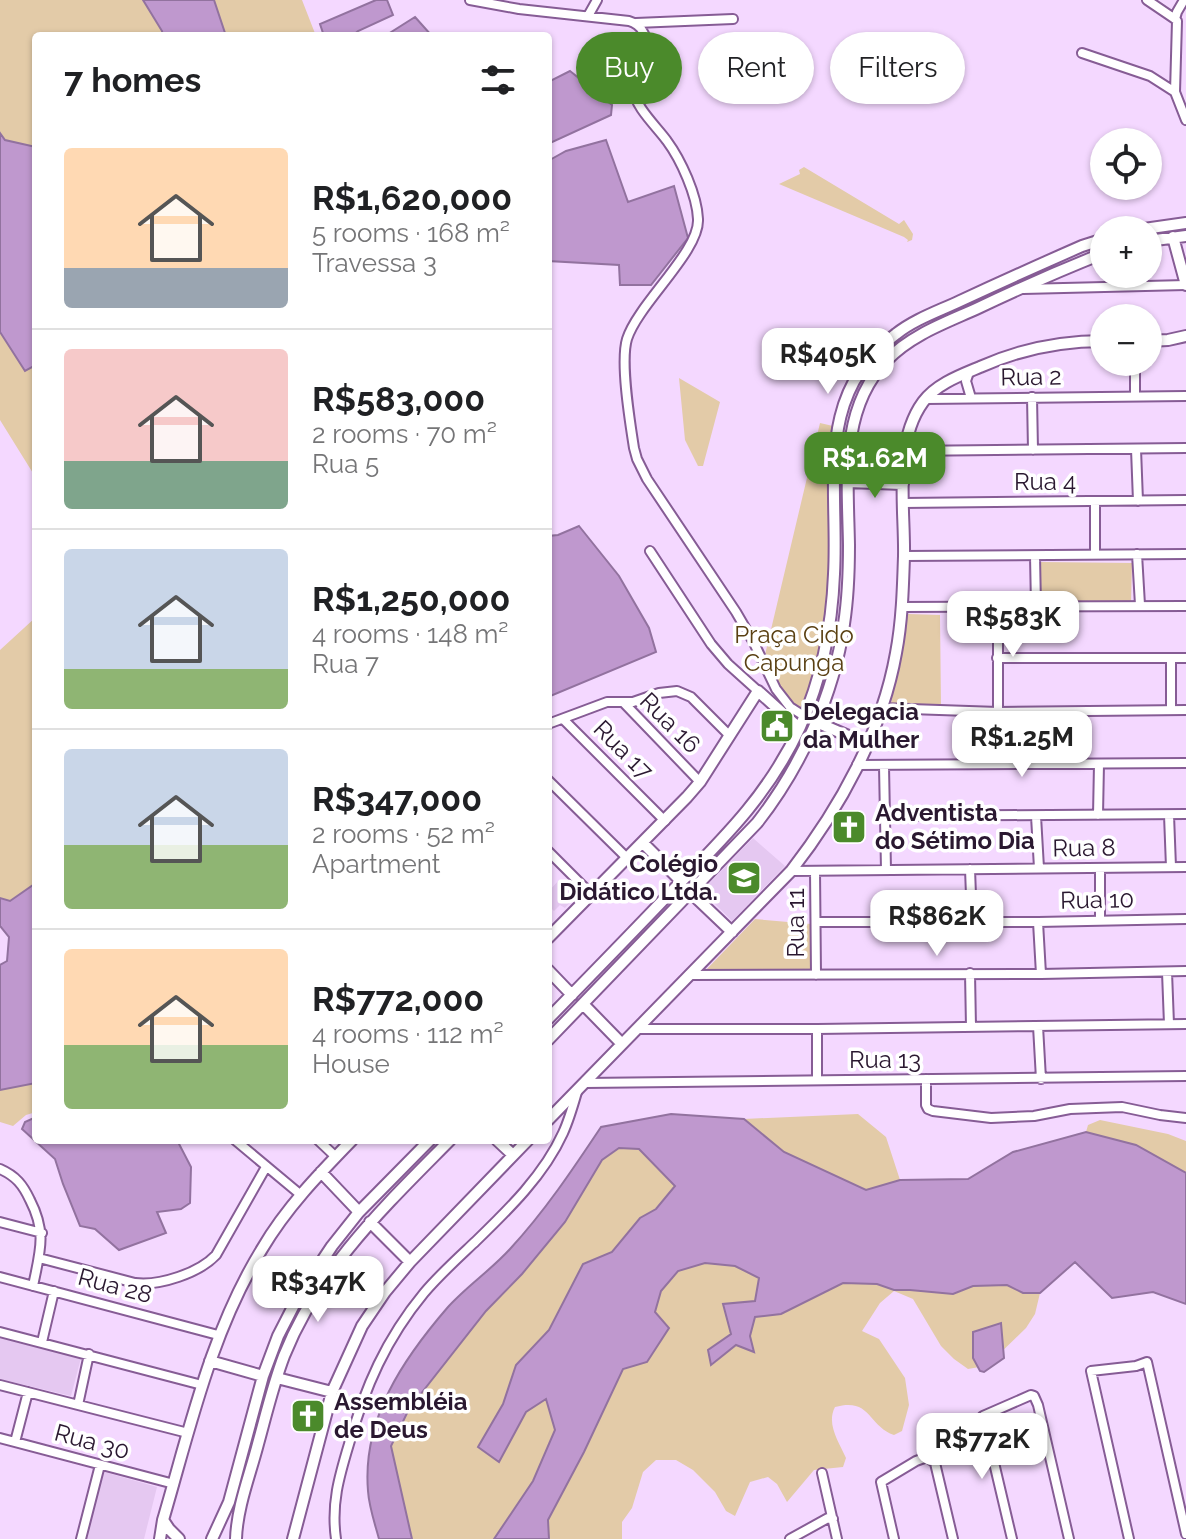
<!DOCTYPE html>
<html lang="en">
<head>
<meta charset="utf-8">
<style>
  :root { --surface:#fff; --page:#f2f2f2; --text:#202124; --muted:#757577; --line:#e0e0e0; --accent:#4b8a2b }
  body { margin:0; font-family:Raleway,sans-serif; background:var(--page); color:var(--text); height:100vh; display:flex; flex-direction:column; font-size:30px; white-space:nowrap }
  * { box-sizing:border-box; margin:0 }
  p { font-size:26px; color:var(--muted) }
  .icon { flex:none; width:44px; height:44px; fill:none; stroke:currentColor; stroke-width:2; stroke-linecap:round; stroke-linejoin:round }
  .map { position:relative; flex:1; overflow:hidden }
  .details { position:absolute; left:32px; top:32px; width:520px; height:1112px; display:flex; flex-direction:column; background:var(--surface); border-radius:8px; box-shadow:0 2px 6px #0004 }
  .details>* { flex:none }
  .hud { position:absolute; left:576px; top:32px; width:490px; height:72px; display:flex; gap:16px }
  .buttons { position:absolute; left:1090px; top:128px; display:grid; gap:16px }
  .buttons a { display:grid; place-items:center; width:72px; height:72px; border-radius:50%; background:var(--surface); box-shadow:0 2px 6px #0004; font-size:40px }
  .price { position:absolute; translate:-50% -68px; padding:0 18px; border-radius:16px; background:#fff; color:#222; font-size:26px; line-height:52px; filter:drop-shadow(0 2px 4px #0008) }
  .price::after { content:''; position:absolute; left:50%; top:48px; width:24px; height:18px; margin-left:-12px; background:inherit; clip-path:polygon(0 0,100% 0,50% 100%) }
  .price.active { background:var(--accent); color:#fff }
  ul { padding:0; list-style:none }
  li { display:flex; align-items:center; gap:24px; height:200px; padding:0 32px }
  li+li { border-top:2px solid var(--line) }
  li span { display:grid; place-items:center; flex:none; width:224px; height:160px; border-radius:8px; color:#555 }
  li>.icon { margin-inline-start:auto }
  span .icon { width:96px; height:96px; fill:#fffc; stroke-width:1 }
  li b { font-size:34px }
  h2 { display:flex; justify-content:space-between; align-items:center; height:96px; padding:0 32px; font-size:34px }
  .pill { padding:0 28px; border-radius:36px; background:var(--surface); box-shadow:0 2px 6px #0004; font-size:28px; line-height:72px }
  .pill.active { background:var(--accent); color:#fff }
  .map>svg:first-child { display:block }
</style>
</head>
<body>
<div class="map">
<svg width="1186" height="1539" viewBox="0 0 1186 1539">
  <rect width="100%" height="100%" fill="#f4d8ff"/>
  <!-- built -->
  <path fill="#e5c8f1" d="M 753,838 L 785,866 L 732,921 L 702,891 Z
    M 559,880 L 576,896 L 565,908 L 560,905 L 554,911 L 548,905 L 548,892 Z
    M 0,1338 L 81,1358 L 71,1396 L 0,1379 Z
    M 101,1471 L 157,1487 L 144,1539 L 83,1539 Z"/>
  <!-- green -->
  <path fill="#e3cba8" d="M 0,0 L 302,0 L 316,36 L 36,36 L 36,478 L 0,420 Z
    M 804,167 L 899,224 L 904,220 L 913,234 L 912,240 L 907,242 L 908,240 L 904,237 L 779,184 L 800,174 L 799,170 Z
    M 679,378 L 720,402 L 703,466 L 698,466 L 685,440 Z
    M 820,423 L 833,426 L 829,460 L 829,608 L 814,675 L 800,711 L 794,718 L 775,686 L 764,659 Z
    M 1040,562 L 1132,563 L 1131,603 L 1040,601 Z
    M 908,614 L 940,615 L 941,706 L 891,703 Z
    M 36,617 L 36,883 L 9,901 L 0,898 L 0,650 Z
    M 755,919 L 811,924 L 813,971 L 705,971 Z
    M 36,1083 L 36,1112 L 26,1115 L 13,1126 L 0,1122 L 0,1090 Z
    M 858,1114 L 886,1137 L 900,1180 L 866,1190 L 784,1152 L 744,1119 Z
    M 1100,1120 L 1168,1134 L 1186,1141 L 1186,1173 L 1136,1145 L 1086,1132 L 1088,1125 Z
    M 620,1148 L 639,1149 L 675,1186 L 656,1209 L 640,1218 L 612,1252 L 583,1264 L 549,1330 L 516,1365 L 503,1404 L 478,1447 L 499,1462 L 526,1412 L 546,1399 L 555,1430 L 533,1481 L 494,1539 L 412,1539 L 391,1446 L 409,1409 L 486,1311 L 522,1274 L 565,1222 L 602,1160 Z
    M 705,1263 L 735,1266 L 759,1278 L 755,1301 L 731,1334 L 708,1350 L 712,1365 L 736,1345 L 754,1352 L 750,1336 L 755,1317 L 781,1314 L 843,1283 L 877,1284 L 894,1290 L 910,1290 L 953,1294 L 973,1286 L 1007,1285 L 1023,1293 L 1040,1293 L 1035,1314 L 1026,1328 L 991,1362 L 985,1366 L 968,1369 L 954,1359 L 941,1346 L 913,1299 L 894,1291 L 880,1303 L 862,1331 L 879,1339 L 905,1378 L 909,1405 L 902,1431 L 894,1435 C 868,1426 871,1397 835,1407 C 826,1424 839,1442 846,1458 L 843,1467 L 814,1470 L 787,1502 L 777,1484 L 768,1477 L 750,1482 L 735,1516 L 726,1511 L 715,1492 L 693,1470 L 676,1460 L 656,1460 L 643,1472 L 632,1508 L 622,1522 L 622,1539 L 549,1539 L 548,1520 L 584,1452 L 623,1368 L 655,1312 L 661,1291 L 678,1271 Z"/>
  <!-- water -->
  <path fill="#bf98ce" stroke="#92729f" stroke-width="2" d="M 143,0 L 214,0 L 226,36 L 163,36 L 162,31 Z
    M 376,0 L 387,0 L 393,15 L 358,31 L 352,36 L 324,36 L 320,24 Z
    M 415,17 L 432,36 L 385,36 Z
    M 570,71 L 612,105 L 611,115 L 548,144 L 548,82 Z
    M 0,133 L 5,140 L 36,147 L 36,365 L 25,371 L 0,332 Z
    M 606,140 L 628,202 L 674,186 L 688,238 L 651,285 L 620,285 L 619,265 L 548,261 L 548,161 L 566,151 Z
    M 579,526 L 619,576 L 649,628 L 656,652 L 548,697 L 548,536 L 558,535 Z
    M 36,883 L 36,1083 L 0,1090 L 0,965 L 7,961 L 9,937 L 0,926 L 0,898 L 10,901 Z
    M 671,1114 L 744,1119 L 784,1152 L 866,1190 L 900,1180 L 968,1179 L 1013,1152 L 1086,1132 L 1136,1145 L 1186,1173 L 1186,1304 L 1153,1292 L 1112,1298 L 1075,1262 L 1040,1293 L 1023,1293 L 1007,1285 L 973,1286 L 953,1294 L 910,1290 L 894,1290 L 877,1284 L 843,1283 L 781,1314 L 755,1317 L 750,1336 L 754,1352 L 736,1345 L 711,1365 L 708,1350 L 731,1334 L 723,1304 L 755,1301 L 759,1278 L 735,1266 L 705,1263 L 678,1271 L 661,1291 L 655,1312 L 669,1328 L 647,1362 L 623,1369 L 584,1452 L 548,1520 L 549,1539 L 494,1539 L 533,1481 L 555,1430 L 546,1399 L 526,1412 L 499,1462 L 478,1447 L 503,1404 L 516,1365 L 549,1330 L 583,1264 L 612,1252 L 640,1218 L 656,1209 L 675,1186 L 639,1149 L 619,1148 L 602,1160 L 565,1222 L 522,1274 L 486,1311 L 409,1409 L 391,1446 L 412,1539 L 379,1539 C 375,1524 369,1507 368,1491 C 362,1419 403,1359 448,1307 C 467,1286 491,1270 510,1249 C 545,1211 573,1169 601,1127 Z
    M 36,1117 L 36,1140 L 177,1140 L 191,1167 L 190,1203 L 181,1209 L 157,1212 L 166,1233 L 119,1250 L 95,1229 L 80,1226 L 63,1184 L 55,1159 L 22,1129 L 25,1122 Z
    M 1001,1323 L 1004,1358 L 984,1372 L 980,1371 L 973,1358 L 973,1332 Z"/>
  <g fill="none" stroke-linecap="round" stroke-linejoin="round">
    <!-- minor casing -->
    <g stroke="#865c95" stroke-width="12">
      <path id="minor" d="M 470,0 L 519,9 L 629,21 C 636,23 640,26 643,32 C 656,54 634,69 634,90 C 634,106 658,128 667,141 C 681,160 697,195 698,219 C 700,251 638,304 627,339 C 620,362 630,422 634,448 L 637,459 L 647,479 L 736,612 L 754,643 L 776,689 L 790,707 L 804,716
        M 1147,0 L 1175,19 L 1177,21 L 1175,92 L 1186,120
        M 588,16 L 597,0
        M 1175,19 L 1177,12 L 1184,0
        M 636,23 L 733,19
        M 1082,53 L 1150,76 L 1175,92
        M 1023,289 L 1186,285
        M 969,372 L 966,381 L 971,398
        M 1135,396 L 1135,362
        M 1032,397 L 1033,450
        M 926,399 L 1186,396
        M 1136,449 L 1138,501
        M 905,451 L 1186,448
        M 1095,502 L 1095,554
        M 903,503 L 1186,500
        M 650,551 L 711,644 L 728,664 L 758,691
        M 1137,554 L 1140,605
        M 904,556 L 1186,554
        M 1035,556 L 1036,606
        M 901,607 L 1186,606
        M 997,658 L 1186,658
        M 624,703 L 700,782
        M 881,708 L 998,712 L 1186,710
        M 1171,710 L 1171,658
        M 998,712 L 998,606
        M 563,719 L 665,821
        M 548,724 L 607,702 L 633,702 L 659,693 L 677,691 L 691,697 L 730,736
        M 1037,763 L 1038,712
        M 857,765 L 1186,763
        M 884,766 L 886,870
        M 548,780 L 627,858
        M 1098,815 L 1099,764
        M 1169,815 L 1171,867
        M 885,816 L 1186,814
        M 1036,816 L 1039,868
        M 548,851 L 591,894
        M 1100,868 L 1100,920
        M 970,869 L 972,922
        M 791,871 L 1186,867
        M 815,871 L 816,975
        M 816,922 L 1038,922 L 1186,919
        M 1038,922 L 1041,974
        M 1167,972 L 1169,1024
        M 970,973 L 971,1027
        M 689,975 L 1041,974 L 1186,971
        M 1038,1026 L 1041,1079
        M 638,1029 L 817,1029 L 1186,1024
        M 817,1029 L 817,1080
        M 926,1079 L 926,1105 L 928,1109 L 933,1111 L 991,1118 L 1034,1116 L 1070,1109 L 1122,1107 L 1160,1115 L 1186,1118
        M 585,1083 L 1186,1076
        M 235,1140 L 301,1195
        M 318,1140 L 336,1157
        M 0,1169 C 16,1176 23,1185 30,1200 C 47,1233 40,1251 33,1286
        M 0,1222 L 42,1233
        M 39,1258 L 135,1283 C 160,1286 199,1273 216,1255 L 266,1167
        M 0,1277 L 218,1335
        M 0,1332 L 202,1385
        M 42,1342 L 54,1291
        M 0,1385 L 188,1433
        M 78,1405 L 89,1354
        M 0,1438 L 174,1484
        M 15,1442 L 28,1392
        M 822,1473 L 837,1539
        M 81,1539 L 100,1465
        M 336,1539 C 331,1504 339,1477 349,1444 C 365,1387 386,1339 424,1293 C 440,1274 458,1258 476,1241 C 509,1209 544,1175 563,1133 C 569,1120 573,1106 577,1092
        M 790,1539 L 828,1518 L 833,1519
        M 894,1539 L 881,1482 L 916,1461 L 927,1457 L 935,1463 L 953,1539
        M 1012,1539 L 983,1416 L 1031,1395 L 1034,1396 L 1038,1405 L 1069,1539
        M 1129,1539 L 1091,1371 L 1136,1366 L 1147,1362 L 1186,1534"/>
    </g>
    <!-- tertiary casing -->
    <g stroke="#865c95" stroke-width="14">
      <path id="tertiary" d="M 1137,230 L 1186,223
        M 1173,237 L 1186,285
        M 1148,241 L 1186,236
        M 1148,341 L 1168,340 L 1186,336
        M 848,482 L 903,484
        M 816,722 L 867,744
        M 643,843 L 682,882
        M 690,892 L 732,932
        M 548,938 L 687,797 L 700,782 L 758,691 L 799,728
        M 548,970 L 572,995
        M 583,1004 L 622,1044
        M 548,1019 C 589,977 630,935 670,893 C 722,840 768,796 800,727 C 821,680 832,626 834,574 C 839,486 813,395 896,334 C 915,319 939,311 960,301 C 1001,282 1041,264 1082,246 L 1104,239
        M 548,1040 L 757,823 C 801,767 834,695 844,624 C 848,598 849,572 849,545 C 848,482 839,409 887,360 C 911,335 945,323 976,309 C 1018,289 1061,270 1104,253
        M 548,1120 L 791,871 C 840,808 882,732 896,653 C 902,622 903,588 904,556 C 905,508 893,443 923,402 C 936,384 961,375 980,367 C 1020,349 1060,341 1104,341
        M 497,1140 L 513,1155
        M 321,1172 L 359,1212
        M 370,1222 L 410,1262
        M 210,1361 L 263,1376
        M 277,1378 L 332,1392
        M 163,1520 L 169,1529 L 179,1539
        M 160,1539 L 163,1520 C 190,1428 211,1332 262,1249 C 286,1208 319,1174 352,1140
        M 212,1539 L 229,1502 L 263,1376 L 278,1336 L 298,1297 L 332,1246 L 359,1212 L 430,1140
        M 236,1539 C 237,1507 250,1475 258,1444 C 266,1415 273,1385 284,1356 C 319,1268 385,1206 450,1140
        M 293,1539 L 332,1392 L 362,1326 L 385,1292 L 410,1262 L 528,1140"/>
    </g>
    <!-- minor -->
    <use href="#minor" stroke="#fff" stroke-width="8"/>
    <!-- tertiary -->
    <use href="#tertiary" stroke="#fff" stroke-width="10"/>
  </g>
  <!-- icons -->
  <defs>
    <g id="civic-square" transform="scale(1.8)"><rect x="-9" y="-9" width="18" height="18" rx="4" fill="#4b8a2b" stroke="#fff"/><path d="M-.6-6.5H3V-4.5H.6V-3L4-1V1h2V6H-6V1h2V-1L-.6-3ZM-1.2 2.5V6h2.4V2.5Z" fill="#fff"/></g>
    <g id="church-square" transform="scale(1.8)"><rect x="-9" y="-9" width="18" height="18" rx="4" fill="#4b8a2b" stroke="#fff"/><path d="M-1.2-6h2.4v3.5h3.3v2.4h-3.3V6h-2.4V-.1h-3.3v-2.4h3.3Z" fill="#fff"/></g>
    <g id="school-square" transform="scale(1.8)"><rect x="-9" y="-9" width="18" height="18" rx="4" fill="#4b8a2b" stroke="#fff"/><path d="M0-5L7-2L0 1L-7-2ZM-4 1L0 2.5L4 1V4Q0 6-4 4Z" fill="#fff"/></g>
  </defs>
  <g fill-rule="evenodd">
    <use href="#civic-square" x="777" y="726"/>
    <use href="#church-square" x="849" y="827"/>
    <use href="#school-square" x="744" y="878"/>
    <use href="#church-square" x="308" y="1416"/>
  </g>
  <g text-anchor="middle" stroke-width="7" stroke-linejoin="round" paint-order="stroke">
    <!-- street labels -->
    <g font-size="24" fill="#2a1830" stroke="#fff">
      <text transform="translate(1031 377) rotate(-1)" y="8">Rua 2</text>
      <text x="1045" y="490">Rua 4</text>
      <text transform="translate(670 723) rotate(45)" y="8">Rua 16</text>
      <text transform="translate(623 750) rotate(45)" y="8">Rua 17</text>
      <text transform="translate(1084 848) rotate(-1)" y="8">Rua 8</text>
      <text transform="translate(1097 900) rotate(-1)" y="8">Rua 10</text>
      <text transform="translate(796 923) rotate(-90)" y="8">Rua 11</text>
      <text x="885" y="1068">Rua 13</text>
      <text transform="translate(115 1286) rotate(15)" y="8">Rua 28</text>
      <text transform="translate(92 1442) rotate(15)" y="8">Rua 30</text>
    </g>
    <!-- park labels -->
    <g font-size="24" fill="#5a4013" stroke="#fff">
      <text x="794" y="643">Praça Cido<tspan x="794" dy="28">Capunga</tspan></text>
    </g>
    <!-- poi labels -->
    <g font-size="24" font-weight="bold" fill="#2a1830" stroke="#fff" text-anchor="start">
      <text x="803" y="720">Delegacia<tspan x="803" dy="28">da Mulher</tspan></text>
      <text x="875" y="821">Adventista<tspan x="875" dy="28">do Sétimo Dia</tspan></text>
      <text x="718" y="872" text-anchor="end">Colégio<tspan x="718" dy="28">Didático Ltda.</tspan></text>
      <text x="334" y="1410">Assembléia<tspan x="334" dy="28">de Deus</tspan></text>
    </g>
  </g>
</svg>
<div class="buttons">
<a><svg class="icon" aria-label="locate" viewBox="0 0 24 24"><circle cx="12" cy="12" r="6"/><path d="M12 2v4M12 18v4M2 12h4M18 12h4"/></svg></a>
<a>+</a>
<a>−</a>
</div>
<b class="price" style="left:828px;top:396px">R$405K</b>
<b class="price active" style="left:875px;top:500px">R$1.62M</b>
<b class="price" style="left:1013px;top:659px">R$583K</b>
<b class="price" style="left:1022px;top:779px">R$1.25M</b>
<b class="price" style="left:937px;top:958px">R$862K</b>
<b class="price" style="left:318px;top:1324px">R$347K</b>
<b class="price" style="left:982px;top:1481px">R$772K</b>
<div class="hud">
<a class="pill active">Buy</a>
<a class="pill">Rent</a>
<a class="pill">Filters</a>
</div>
<section class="details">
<h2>7 homes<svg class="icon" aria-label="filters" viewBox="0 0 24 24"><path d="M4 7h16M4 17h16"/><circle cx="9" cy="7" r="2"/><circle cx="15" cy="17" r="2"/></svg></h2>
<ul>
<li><span style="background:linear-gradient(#ffd9b3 75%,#9aa5b1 0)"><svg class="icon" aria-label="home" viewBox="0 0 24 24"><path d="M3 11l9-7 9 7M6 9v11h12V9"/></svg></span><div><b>R$1,620,000</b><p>5 rooms · 168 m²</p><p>Travessa 3</p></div></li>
<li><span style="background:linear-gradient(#f6c9c9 70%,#7fa58c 0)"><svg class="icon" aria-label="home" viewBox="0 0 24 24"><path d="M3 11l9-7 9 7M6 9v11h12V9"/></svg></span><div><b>R$583,000</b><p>2 rooms · 70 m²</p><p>Rua 5</p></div></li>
<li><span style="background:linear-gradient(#c9d6e8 75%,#8fb573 0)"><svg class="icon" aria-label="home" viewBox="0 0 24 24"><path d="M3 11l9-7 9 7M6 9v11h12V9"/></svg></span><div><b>R$1,250,000</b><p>4 rooms · 148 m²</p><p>Rua 7</p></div></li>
<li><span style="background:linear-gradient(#c9d6e8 60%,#8fb573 0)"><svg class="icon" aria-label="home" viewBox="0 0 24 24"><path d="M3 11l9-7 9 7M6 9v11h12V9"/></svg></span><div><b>R$347,000</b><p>2 rooms · 52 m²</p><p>Apartment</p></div></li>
<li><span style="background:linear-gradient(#ffd9b3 60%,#8fb573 0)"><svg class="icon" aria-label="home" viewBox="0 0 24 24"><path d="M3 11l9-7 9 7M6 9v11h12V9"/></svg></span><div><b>R$772,000</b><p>4 rooms · 112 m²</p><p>House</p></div></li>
</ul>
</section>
</div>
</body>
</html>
